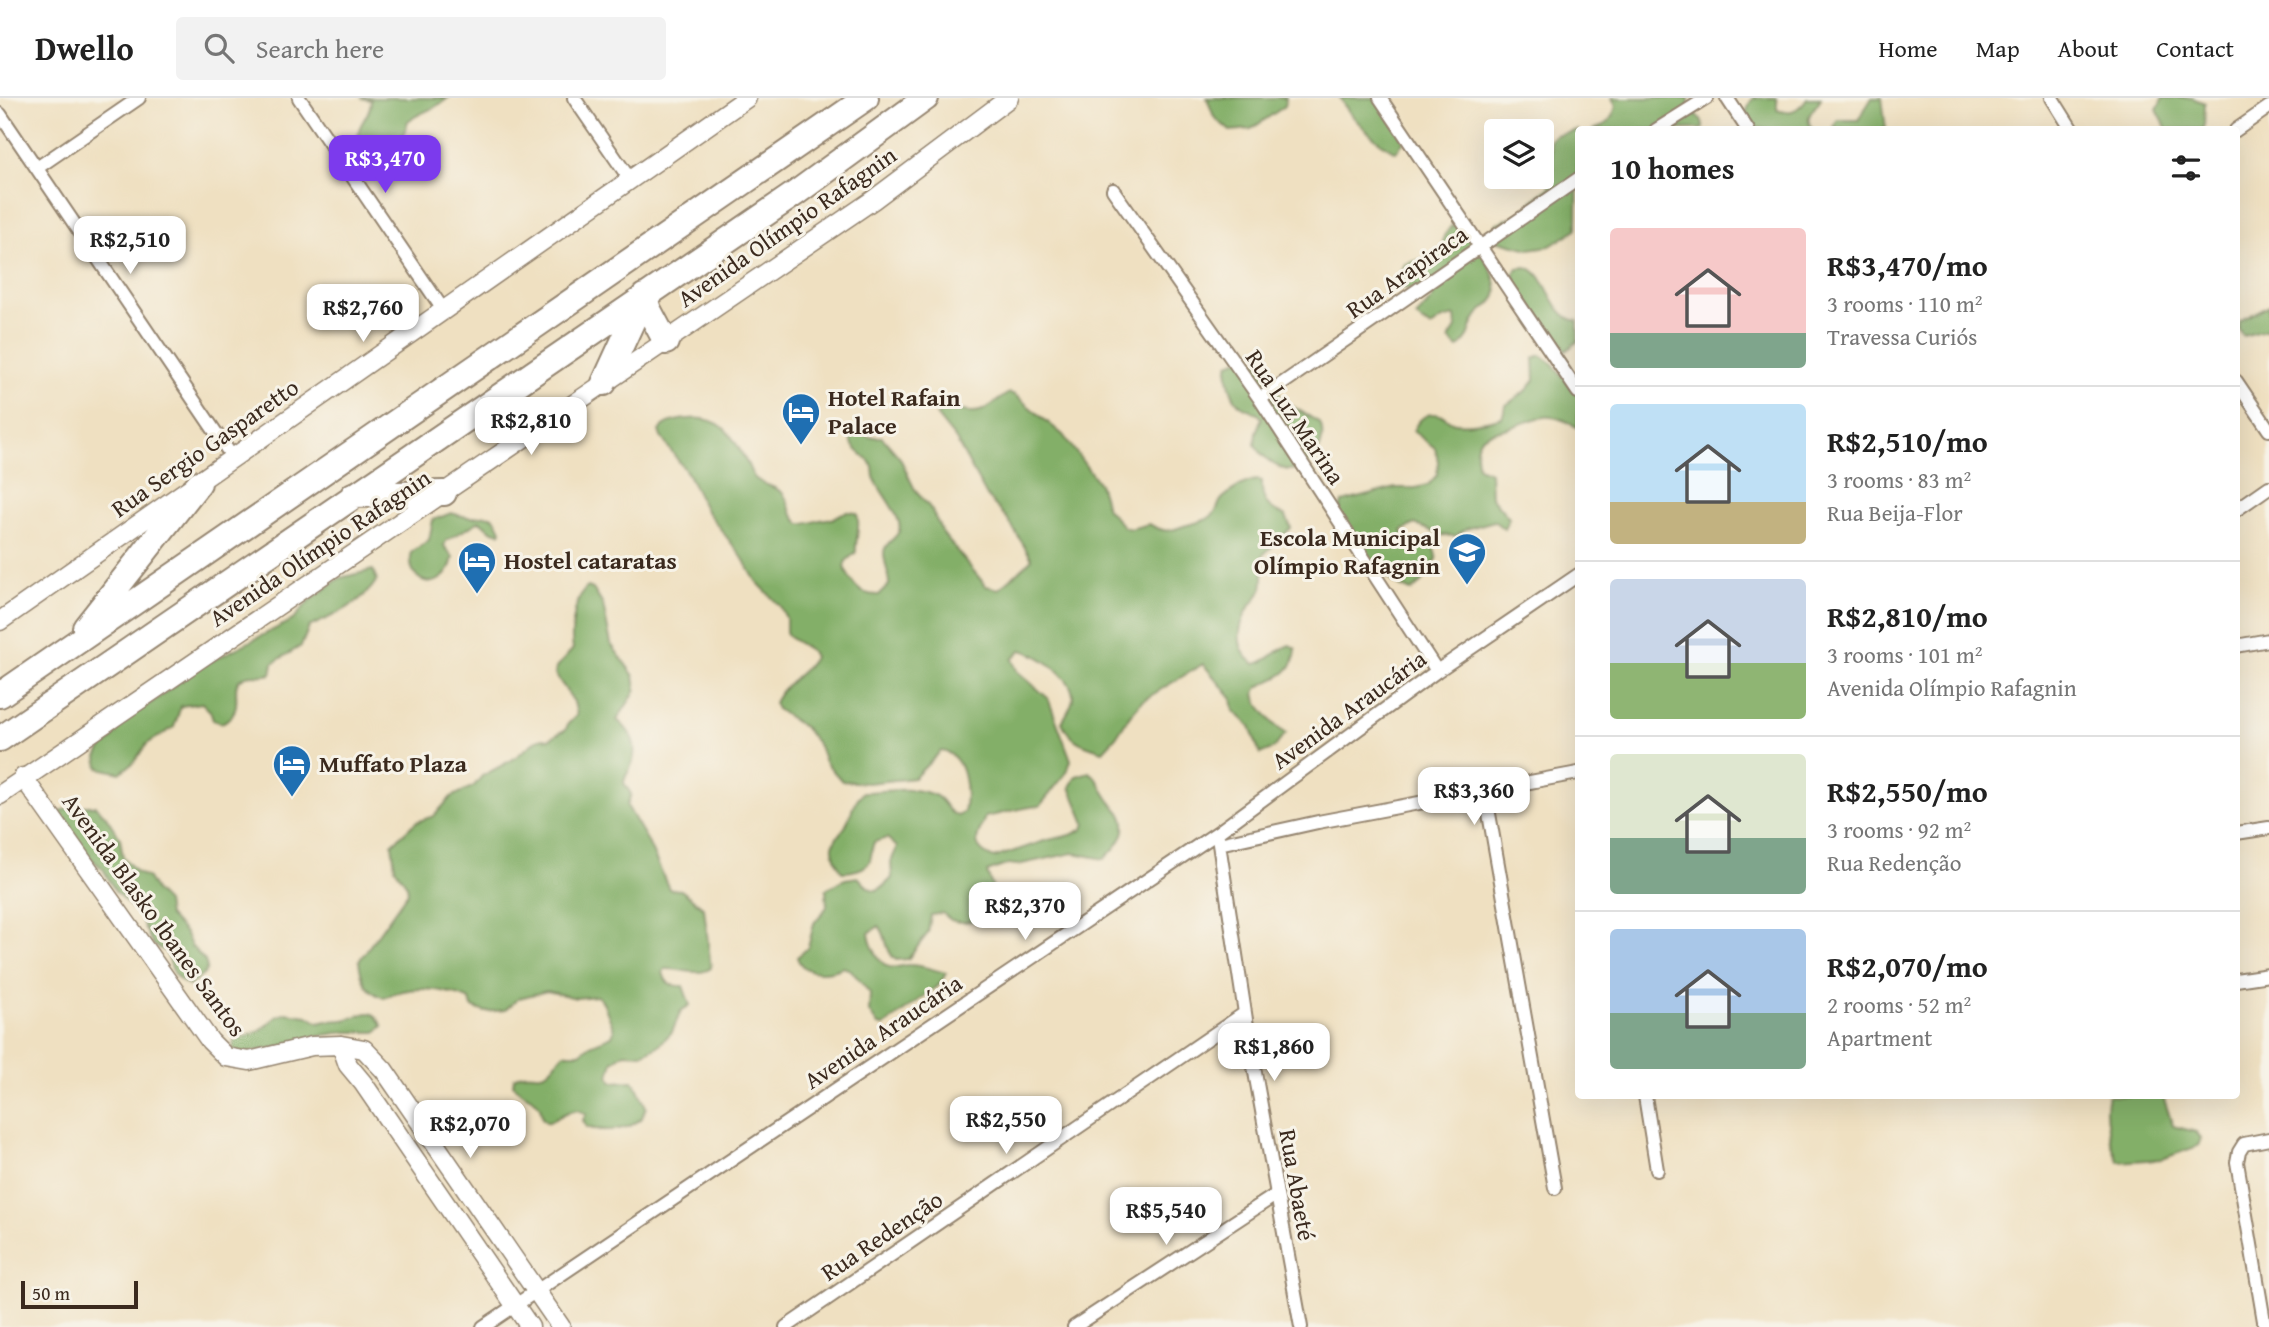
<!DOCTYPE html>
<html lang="en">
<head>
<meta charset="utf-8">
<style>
  :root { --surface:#fff; --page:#f2f2f2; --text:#222; --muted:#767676; --line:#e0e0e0; --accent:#7c3aed }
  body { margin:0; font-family:"Gentium Book Plus",serif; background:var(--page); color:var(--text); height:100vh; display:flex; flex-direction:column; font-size:26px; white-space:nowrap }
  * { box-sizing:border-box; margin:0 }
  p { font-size:23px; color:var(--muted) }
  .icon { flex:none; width:38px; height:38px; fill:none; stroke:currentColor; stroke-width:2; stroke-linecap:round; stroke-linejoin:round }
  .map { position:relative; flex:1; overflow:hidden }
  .side { position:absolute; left:1575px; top:28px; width:665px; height:973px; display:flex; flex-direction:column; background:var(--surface); border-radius:7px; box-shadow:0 7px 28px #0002 }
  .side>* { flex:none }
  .fabs { position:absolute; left:1484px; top:21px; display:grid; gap:14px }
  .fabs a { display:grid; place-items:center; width:70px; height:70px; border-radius:7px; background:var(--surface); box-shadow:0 7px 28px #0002; font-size:35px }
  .scale { position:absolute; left:21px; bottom:18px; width:117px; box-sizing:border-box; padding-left:7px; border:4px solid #3b2a1e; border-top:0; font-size:19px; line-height:24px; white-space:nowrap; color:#3b2a1e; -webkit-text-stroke:5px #f7f3e8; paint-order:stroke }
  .price { position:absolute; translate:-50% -60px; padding:0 16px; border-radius:14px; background:#fff; color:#222; font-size:23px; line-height:46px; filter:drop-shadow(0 2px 4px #0008) }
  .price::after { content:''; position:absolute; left:50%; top:42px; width:21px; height:16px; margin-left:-10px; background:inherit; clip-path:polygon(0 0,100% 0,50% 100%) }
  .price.current { background:var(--accent); color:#fff }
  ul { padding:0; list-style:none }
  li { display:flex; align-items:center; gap:21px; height:175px; padding:0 35px }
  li+li { border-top:2px solid var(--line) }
  li span { display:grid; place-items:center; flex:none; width:196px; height:140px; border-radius:7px; color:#555 }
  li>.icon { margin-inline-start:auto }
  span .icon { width:84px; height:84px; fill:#fffc; stroke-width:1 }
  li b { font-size:30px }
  h2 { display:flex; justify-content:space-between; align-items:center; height:84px; padding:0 35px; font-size:30px }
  header { display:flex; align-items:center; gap:42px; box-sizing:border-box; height:98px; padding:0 35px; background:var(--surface); border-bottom:2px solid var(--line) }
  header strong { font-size:33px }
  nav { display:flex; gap:38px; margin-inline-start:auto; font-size:24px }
  .search { width:490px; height:63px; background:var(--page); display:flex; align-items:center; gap:18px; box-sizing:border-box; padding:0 24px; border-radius:7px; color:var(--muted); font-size:26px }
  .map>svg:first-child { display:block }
</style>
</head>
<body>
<header>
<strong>Dwello</strong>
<div class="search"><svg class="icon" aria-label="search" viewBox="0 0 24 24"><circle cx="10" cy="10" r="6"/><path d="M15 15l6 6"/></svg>Search here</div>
<nav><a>Home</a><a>Map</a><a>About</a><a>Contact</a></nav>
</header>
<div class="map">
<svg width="2269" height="1229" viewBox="0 0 2269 1229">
  <rect width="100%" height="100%" fill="#f7f3e8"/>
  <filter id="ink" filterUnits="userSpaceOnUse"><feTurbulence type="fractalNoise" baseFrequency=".0143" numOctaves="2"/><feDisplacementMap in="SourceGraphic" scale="14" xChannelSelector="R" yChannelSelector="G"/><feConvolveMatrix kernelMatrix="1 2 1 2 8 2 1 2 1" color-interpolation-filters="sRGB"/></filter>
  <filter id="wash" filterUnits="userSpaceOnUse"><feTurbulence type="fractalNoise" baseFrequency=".00686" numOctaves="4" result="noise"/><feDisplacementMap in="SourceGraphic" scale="28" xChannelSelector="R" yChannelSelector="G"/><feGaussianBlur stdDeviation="1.57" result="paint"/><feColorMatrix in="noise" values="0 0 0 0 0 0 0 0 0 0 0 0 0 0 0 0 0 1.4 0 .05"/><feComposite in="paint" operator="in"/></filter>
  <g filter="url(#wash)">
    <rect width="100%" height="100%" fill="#efe0c1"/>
    <!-- forest -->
    <path fill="#83af68" stroke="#5f6c43" stroke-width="2" d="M 361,0 L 448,0 C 436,11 421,14 408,23 C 403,43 393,53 373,57 L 358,42 C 357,23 371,19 371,2 Z
      M 1207,0 L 1286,0 L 1285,8 L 1251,31 L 1230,33 L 1214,19 Z
      M 1340,0 L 1377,0 L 1404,43 L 1396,54 C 1377,45 1349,18 1340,0 Z
      M 1612,0 L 1689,0 L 1689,13 C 1697,19 1704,20 1703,31 L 1592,32 C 1607,28 1612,22 1616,8 Z
      M 1753,0 L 1777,0 L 1777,12 C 1790,17 1800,11 1807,0 L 1821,0 C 1814,13 1803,17 1812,31 C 1791,31 1725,41 1753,0 Z
      M 1872,0 L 1882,0 L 1886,31 L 1835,31 L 1834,28 L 1838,22 L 1858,22 Z
      M 2163,0 L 2192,0 L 2205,5 L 2204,31 L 2167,31 L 2157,12 Z
      M 1578,32 L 1577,131 L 1550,148 L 1529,151 L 1496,142 L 1491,137 L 1497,125 L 1527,113 L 1533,102 L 1550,89 L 1554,69 L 1550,42 L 1555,37 Z
      M 1452,127 C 1456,128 1460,128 1463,130 C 1475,137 1501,183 1496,198 C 1492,207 1482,211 1477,218 C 1467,232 1473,239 1458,250 L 1449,241 L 1456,230 L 1455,218 L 1443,221 L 1431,229 L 1416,219 L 1433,200 L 1433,187 L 1415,191 L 1401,190 L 1399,178 L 1405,166 L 1430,159 L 1442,151 L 1444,138 Z
      M 1526,169 C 1549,174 1550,219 1578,223 L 1578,243 L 1566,253 L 1517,188 L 1514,175 L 1518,170 Z
      M 2269,207 L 2269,231 L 2243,238 L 2238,230 L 2240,223 Z
      M 1541,257 L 1552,265 L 1578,297 L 1578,330 C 1553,313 1541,318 1515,328 C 1492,336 1469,332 1478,369 L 1490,374 L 1491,399 L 1509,420 L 1504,431 L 1494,423 L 1466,431 L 1455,438 L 1441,437 L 1415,426 L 1402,433 L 1408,447 L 1433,448 L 1437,461 L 1422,484 L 1411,493 C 1377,481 1358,444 1338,416 L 1342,404 L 1395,390 L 1416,390 L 1428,387 L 1437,377 L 1438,363 L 1435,350 L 1413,333 C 1419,320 1428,312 1443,318 C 1447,320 1449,323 1452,324 C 1462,328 1492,323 1502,319 L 1506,307 L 1527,292 L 1535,282 L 1534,260 Z
      M 1242,260 L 1257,264 L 1263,268 L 1271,278 L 1282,302 L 1320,325 C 1330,347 1307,380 1281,370 C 1271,366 1261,356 1255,347 L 1256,334 L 1262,320 C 1256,312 1250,313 1242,308 C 1231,301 1225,277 1229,265 Z
      M 1009,295 L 1015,297 L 1063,337 L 1099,386 L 1107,411 L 1124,429 L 1130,431 L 1149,426 C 1171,438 1169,431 1191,426 C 1200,424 1209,422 1215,414 C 1219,410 1218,404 1223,400 C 1232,392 1251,379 1262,383 C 1261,403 1267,410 1286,418 L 1291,430 L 1263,457 C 1263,467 1264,480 1262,490 C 1260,498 1251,505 1247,513 C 1237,532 1235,553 1255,566 C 1268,564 1277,551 1290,547 L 1296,551 C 1294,594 1236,575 1262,611 C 1269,620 1275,630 1286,635 L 1274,650 L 1260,656 L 1250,628 L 1234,613 L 1232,600 L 1203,566 L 1142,603 L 1130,617 L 1116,639 L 1103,653 C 1084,647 1070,644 1062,624 C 1066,617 1073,607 1073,599 C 1073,579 1039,556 1021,552 L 1012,561 L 1017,573 L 1048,600 L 1071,662 L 1067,674 L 1040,708 C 1033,707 996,717 985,719 C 977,740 969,750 994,760 L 1044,743 L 1071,737 L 1083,731 L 1085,725 L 1070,689 L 1076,678 L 1089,674 C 1099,679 1101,691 1108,700 C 1111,706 1119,711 1122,718 C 1130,735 1116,750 1104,761 L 1073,755 L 1017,767 L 1009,766 L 987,774 C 989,783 998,797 996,806 C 993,821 963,827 951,822 C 948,820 945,817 942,815 L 931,817 L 928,835 L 908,861 L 896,862 C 884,852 888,838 879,828 L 869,835 C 870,845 877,862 887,868 C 893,872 902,867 908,867 C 922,867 934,872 946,875 L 940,886 L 884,928 L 878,927 L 869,914 L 870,895 L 851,872 L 843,869 C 828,876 803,878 797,859 L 808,850 L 814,825 L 827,809 L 826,791 L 845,781 L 858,779 C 873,796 876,797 892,780 L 891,764 L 897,749 L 887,740 L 874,744 C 871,751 872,756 870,762 C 867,772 850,774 842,774 C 838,767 832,757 833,748 C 834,740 841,735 845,729 C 852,716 852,705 863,694 C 888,694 910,687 934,697 C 945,701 946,715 958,718 L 964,714 C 968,695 966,656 941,653 L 914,680 L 868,685 L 842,683 L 825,664 L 819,648 L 805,630 L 777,611 L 774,605 C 783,584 809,573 814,559 L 811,553 L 789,539 L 786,534 L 786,520 L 780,508 L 756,483 L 742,459 L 705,411 L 688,376 L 661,339 L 659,333 C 666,323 678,322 688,321 C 725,317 733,340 748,367 C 750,371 752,378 756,381 C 764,388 778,388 784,397 C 791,407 787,413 800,426 C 811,427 821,419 832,421 C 842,415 847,411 857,416 C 861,428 855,442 856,454 L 846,463 L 844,469 C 852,486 859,498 879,497 L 889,487 C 889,474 884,465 884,455 C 884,445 896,441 899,433 C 904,420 878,392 874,379 C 874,379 873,369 873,369 C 866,355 847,352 851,334 L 858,331 L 869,339 L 882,339 L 900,360 L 914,390 L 931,411 L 943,436 L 986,488 L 999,491 L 1032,461 L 1007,420 L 988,400 L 956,342 L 936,317 C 953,304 963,318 980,313 C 989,311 1000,300 1009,295 Z
      M 451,415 C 458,417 468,420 475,419 C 490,416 494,415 501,432 L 500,435 L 490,432 L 480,423 L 446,443 L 444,448 L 453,459 C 446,499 403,486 412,454 L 429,442 L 433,422 Z
      M 373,472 L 377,482 C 362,506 335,517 309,529 L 301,548 L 273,565 L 271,576 C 261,579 251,575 244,579 C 225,588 250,610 222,625 L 213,622 L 210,613 L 202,605 L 181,608 L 174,629 L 147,646 L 133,665 L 120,675 L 99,670 L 97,659 L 102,650 L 112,641 L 123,622 L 151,605 L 201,568 L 293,522 L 308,504 L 340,480 Z
      M 588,489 L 593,491 L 603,507 L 611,546 L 634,578 L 636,591 L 633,597 L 617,622 C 630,632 638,645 633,663 C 631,671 625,676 624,685 L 631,696 L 627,708 L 647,742 L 669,791 L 681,792 L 704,810 L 711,870 C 700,879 679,870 665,871 L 663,874 C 666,886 670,888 683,888 L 690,907 L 681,913 L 672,934 L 658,948 L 642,956 L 625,955 L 613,963 L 609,978 L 612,984 L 633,983 L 638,991 L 646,1009 C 644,1013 644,1017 641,1020 C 629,1034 601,1034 586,1029 L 583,1022 L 586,1016 L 578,1012 L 568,1014 L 547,1025 L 542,1020 C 541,996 524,1002 513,986 L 514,980 C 526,970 538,981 548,973 C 555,968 558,960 564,955 L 580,955 L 590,947 L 612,938 L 614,932 L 603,904 L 597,898 L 576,900 L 547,893 L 519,900 L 505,912 L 485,914 L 472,909 L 470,902 C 443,890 411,886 384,900 C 366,894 361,881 359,863 L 408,794 L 407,787 L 395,770 L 392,746 L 416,724 L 434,718 L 451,699 L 474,688 L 482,678 L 512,662 L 537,642 L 543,640 L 549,641 L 566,631 L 568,626 L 577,617 L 574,604 L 555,576 L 556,570 L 573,551 C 570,535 574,498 588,489 Z
      M 75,708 L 95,708 L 105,717 L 120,740 L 123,759 L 136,774 L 148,780 L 156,794 L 166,804 L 168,817 L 186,836 L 191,848 L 205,863 L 207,870 L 204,876 L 189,888 C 168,877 175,870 165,853 L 153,847 L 142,824 L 143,817 L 133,811 L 115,793 L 103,771 L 74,746 L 57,716 L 63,712 Z
      M 286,915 L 308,918 L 319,925 C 328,922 334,923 343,922 C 361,920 371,904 383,928 L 376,934 L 343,934 L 312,939 L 276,950 L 239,956 L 233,951 L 234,942 L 260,933 L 276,919 Z
      M 2108,998 L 2163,998 L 2173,1028 L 2196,1034 L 2201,1040 L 2198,1048 L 2162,1061 L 2118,1064 C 2111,1046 2102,1016 2108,998 Z"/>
  </g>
  <g filter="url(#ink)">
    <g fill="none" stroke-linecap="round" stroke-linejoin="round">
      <!-- street casing -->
      <g stroke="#958570" stroke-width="16">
        <path id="street" d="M 299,0 L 444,213
          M 574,0 L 631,83
          M 1380,0 L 1578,294
          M 1727,0 L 1748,32
          M 2052,0 L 2072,32
          M 0,16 L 233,360
          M 1656,32 L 1707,0
          M 2236,32 L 2269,9
          M 37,70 L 139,0
          M 1113,92 L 1260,301 L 1437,573
          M 2236,283 L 2269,332
          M 1260,301 L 1578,81
          M 2236,412 L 2269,389
          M 2236,548 L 2269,542
          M 1485,693 L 1555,1090
          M 2236,735 L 2269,730
          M 1218,739 L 1219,746 L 1318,724 L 1578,675
          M 1219,746 L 1249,941 L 1301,1229
          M 2236,882 L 2269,877
          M 1645,998 L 1657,1072
          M 483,1229 L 1217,735 L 1437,573 L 1578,477
          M 786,1229 L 1245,915
          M 1074,1229 L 1277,1096
          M 2265,1229 L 2237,1064 L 2239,1054 L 2244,1046 L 2269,1041"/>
      </g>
      <!-- secondary casing -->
      <g stroke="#958570" stroke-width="21">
        <path id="secondary" d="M 0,523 L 747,0
          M 23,679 L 210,943 L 226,959 L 249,963 L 312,948 L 341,947 L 364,951 L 384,972 L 561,1229
          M 0,697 L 873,102 L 1009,0
          M 341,947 L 348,967 L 363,985 L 530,1229"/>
      </g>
      <!-- highway casing -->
      <g stroke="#958570" stroke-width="28">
        <path id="highway" d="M 644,198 L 649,212 L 666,244
          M 604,285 L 644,198
          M 353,397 L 444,395
          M 85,530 L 199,385
          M 0,597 L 866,0
          M 0,641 L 796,95 L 926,0"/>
      </g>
      <!-- street -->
      <use href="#street" stroke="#fff" stroke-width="12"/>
      <!-- secondary -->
      <use href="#secondary" stroke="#fff" stroke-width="18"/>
      <!-- highway -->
      <use href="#highway" stroke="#fff" stroke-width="24"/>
    </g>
  </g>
  <!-- icons -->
  <defs>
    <g id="hotel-pin" transform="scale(2.0125)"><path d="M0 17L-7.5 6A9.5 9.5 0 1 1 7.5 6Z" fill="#1f6fb2" stroke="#f7f3e8"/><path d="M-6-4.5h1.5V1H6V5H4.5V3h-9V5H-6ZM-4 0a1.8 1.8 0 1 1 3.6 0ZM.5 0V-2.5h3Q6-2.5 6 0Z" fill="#fff"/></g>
    <g id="school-pin" transform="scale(2.0125)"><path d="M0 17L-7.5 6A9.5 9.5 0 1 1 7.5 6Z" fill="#1f6fb2" stroke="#f7f3e8"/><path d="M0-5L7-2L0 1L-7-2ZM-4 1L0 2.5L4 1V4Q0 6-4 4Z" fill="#fff"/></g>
  </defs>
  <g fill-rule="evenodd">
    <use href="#hotel-pin" x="801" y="314"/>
    <use href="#school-pin" x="1467" y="454"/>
    <use href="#hotel-pin" x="477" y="463"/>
    <use href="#hotel-pin" x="292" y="666"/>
  </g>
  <g text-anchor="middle" stroke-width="6" stroke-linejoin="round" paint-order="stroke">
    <!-- street labels -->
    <g font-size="24" fill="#3b2a1e" stroke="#f7f3e8">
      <text transform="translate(787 129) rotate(-35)" y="8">Avenida Olímpio Rafagnin</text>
      <text transform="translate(1407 174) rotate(-35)" y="8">Rua Arapiraca</text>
      <text transform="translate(1295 319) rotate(56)" y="8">Rua Luz Marina</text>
      <text transform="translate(205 350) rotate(-35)" y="8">Rua Sergio Gasparetto</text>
      <text transform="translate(320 450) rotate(-34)" y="8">Avenida Olímpio Rafagnin</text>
      <text transform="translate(1349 612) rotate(-36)" y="8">Avenida Araucária</text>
      <text transform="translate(154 817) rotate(54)" y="8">Avenida Blasko Ibanes Santos</text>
      <text transform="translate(883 934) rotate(-34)" y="8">Avenida Araucária</text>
      <text transform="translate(1297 1087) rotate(80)" y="8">Rua Abaeté</text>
      <text transform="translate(882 1138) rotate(-34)" y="8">Rua Redenção</text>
    </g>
    <!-- poi labels -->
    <g font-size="24" font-weight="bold" fill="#3b2a1e" stroke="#f7f3e8" text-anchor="start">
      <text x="828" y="308">Hotel Rafain<tspan x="828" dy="28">Palace</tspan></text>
      <text x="1440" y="448" text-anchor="end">Escola Municipal<tspan x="1440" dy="28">Olímpio Rafagnin</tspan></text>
      <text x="504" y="471">Hostel cataratas</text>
      <text x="319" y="674">Muffato Plaza</text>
    </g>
  </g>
</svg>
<div class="fabs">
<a><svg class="icon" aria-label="layers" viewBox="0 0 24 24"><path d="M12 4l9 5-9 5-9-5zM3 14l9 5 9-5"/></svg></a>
</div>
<div class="scale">50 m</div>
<b class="price current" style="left:385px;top:97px">R$3,470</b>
<b class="price" style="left:130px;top:178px">R$2,510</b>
<b class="price" style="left:363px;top:246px">R$2,760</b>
<b class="price" style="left:531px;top:359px">R$2,810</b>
<b class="price" style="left:1474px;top:729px">R$3,360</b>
<b class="price" style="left:1025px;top:844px">R$2,370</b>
<b class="price" style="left:1274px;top:985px">R$1,860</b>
<b class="price" style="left:1006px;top:1058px">R$2,550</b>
<b class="price" style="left:470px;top:1062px">R$2,070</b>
<b class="price" style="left:1166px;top:1149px">R$5,540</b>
<section class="side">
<h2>10 homes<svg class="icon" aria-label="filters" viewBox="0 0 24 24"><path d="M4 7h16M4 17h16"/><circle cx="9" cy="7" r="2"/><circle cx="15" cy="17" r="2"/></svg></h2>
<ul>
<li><span style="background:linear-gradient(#f6c9c9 75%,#7fa58c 0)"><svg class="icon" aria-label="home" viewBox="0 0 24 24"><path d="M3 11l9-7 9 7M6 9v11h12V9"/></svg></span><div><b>R$3,470/mo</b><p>3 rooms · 110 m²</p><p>Travessa Curiós</p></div></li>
<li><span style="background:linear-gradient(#bfe0f5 70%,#c2b280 0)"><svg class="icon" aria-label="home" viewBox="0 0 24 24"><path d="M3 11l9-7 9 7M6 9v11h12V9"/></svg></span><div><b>R$2,510/mo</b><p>3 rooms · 83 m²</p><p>Rua Beija-Flor</p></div></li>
<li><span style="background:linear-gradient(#c9d6e8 60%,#8fb573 0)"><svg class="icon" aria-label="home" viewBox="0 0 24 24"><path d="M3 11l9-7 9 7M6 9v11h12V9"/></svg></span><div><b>R$2,810/mo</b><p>3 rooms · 101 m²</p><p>Avenida Olímpio Rafagnin</p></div></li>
<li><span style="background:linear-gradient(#dfe7d0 60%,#7fa58c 0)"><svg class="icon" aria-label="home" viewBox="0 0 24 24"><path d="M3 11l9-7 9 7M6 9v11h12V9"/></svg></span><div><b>R$2,550/mo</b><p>3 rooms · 92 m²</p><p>Rua Redenção</p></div></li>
<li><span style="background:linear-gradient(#a9c7e8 60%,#7fa58c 0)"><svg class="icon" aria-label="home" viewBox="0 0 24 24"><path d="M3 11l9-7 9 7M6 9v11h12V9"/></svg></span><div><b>R$2,070/mo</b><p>2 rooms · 52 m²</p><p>Apartment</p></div></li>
</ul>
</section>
</div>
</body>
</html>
